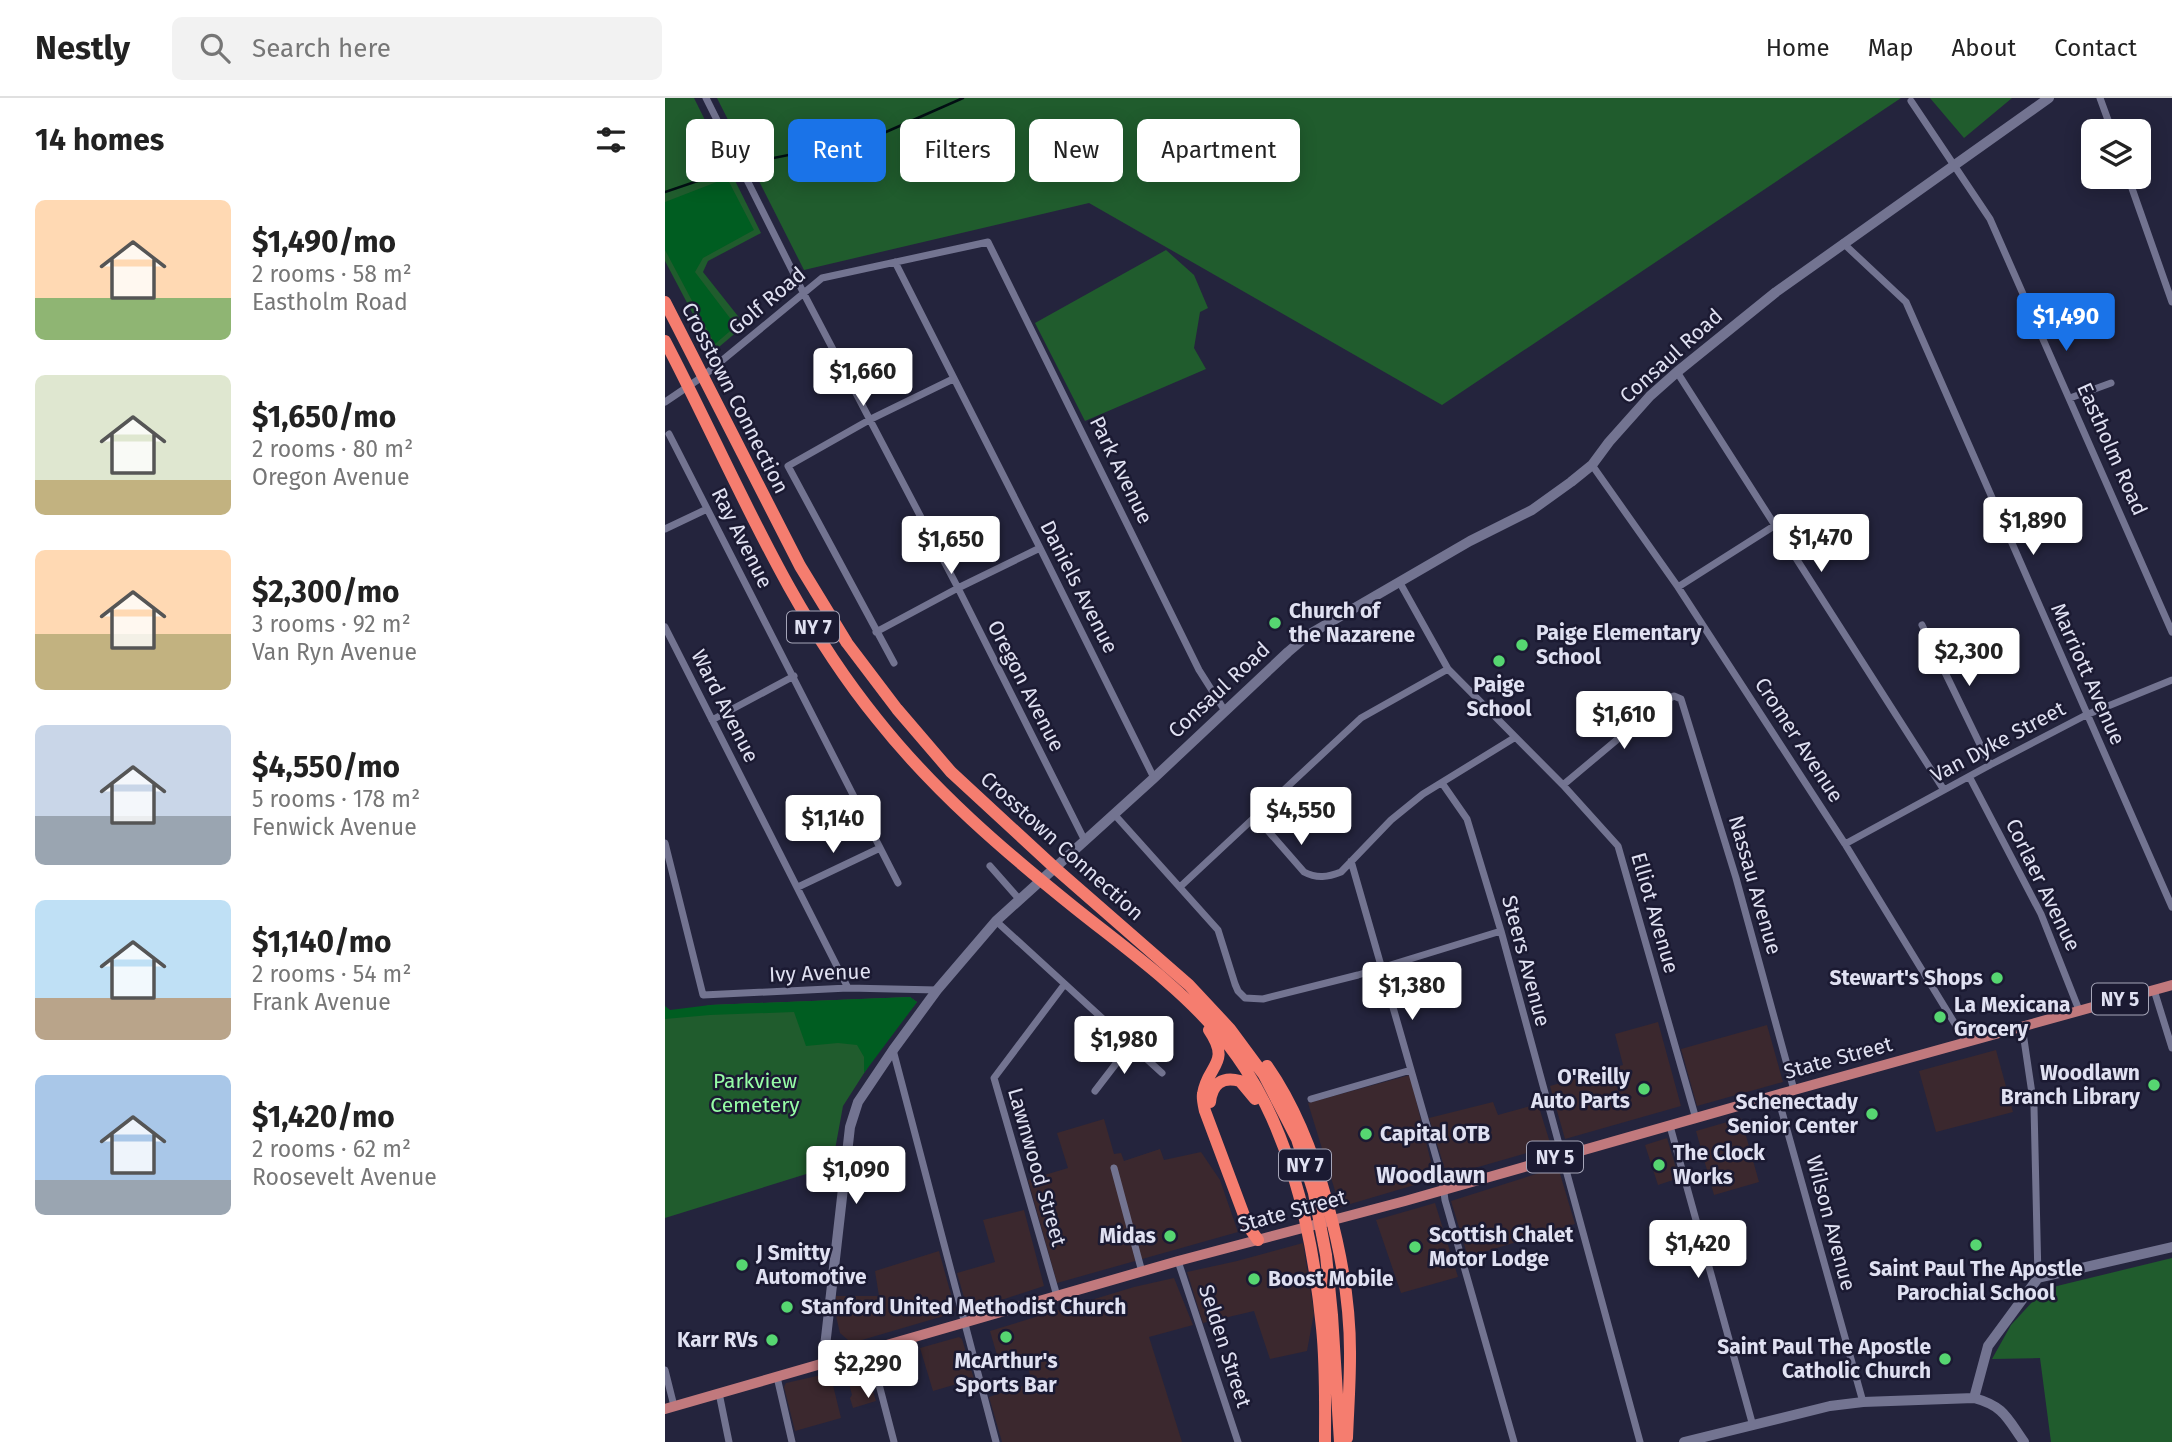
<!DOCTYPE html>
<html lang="en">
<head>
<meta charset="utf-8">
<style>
  :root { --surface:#fff; --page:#f2f2f2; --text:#222; --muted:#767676; --line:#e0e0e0; --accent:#1a73e8 }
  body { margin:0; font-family:"Fira Sans",sans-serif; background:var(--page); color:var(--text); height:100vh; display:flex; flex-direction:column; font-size:26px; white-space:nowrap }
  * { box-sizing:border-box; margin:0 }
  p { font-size:23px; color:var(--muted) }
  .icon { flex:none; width:38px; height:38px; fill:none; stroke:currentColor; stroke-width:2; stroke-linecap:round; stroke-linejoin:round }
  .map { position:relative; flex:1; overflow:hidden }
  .drawer { display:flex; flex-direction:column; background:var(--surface); width:665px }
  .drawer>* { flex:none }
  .top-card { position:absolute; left:21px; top:21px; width:665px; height:63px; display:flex; gap:14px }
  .buttons { position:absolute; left:1416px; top:21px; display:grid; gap:14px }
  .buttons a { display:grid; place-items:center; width:70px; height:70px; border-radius:10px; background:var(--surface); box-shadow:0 4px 18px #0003; font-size:35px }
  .price { position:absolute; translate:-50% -60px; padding:0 16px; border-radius:7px; background:#fff; color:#222; font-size:23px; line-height:46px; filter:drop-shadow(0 2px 4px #0008) }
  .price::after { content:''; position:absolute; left:50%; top:42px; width:21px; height:16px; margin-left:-10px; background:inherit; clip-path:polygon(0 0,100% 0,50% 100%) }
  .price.current { background:var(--accent); color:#fff }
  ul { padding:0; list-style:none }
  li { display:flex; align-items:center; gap:21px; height:175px; padding:0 35px }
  li span { display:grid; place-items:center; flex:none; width:196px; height:140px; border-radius:10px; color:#555 }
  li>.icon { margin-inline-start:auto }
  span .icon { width:84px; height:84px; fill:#fffc; stroke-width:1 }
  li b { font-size:30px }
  h2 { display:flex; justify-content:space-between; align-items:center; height:84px; padding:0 35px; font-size:30px }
  .chip { padding:0 24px; border-radius:10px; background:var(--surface); box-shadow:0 4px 18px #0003; font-size:24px; line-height:63px }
  .chip.current { background:var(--accent); color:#fff }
  header { display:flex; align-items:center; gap:42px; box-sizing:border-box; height:98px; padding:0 35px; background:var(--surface); border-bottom:2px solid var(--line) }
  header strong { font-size:33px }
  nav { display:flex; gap:38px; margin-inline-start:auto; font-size:24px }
  .search { width:490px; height:63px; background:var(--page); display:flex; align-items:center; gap:18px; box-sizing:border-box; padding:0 24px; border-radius:10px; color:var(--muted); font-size:26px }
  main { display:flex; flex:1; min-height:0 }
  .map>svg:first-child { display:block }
</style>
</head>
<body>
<header>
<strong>Nestly</strong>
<div class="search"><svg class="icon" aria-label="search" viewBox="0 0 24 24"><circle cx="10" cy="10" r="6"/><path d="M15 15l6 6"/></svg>Search here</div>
<nav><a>Home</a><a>Map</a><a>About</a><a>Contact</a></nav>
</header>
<main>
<section class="drawer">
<h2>14 homes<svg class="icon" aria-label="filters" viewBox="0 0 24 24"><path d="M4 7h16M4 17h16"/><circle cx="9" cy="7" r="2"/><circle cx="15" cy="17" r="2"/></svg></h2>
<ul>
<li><span style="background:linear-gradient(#ffd9b3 70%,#8fb573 0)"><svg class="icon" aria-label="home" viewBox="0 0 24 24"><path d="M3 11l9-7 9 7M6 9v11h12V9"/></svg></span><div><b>$1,490/mo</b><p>2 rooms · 58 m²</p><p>Eastholm Road</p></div></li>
<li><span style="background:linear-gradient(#dfe7d0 75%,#c2b280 0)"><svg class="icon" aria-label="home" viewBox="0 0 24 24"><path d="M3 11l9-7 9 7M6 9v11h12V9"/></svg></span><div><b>$1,650/mo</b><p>2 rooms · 80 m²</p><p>Oregon Avenue</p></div></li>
<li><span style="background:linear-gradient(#ffd9b3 60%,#c2b280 0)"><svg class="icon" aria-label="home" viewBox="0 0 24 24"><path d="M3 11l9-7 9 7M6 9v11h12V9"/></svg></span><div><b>$2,300/mo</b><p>3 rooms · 92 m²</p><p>Van Ryn Avenue</p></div></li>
<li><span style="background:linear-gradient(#c9d6e8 65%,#9aa5b1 0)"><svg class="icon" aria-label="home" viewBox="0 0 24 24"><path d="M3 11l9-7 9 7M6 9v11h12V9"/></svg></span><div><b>$4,550/mo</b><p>5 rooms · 178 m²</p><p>Fenwick Avenue</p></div></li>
<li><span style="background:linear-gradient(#bfe0f5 70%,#b9a48a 0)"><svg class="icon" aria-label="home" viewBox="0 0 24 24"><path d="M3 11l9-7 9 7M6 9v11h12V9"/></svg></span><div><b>$1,140/mo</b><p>2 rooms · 54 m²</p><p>Frank Avenue</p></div></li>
<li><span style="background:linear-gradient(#a9c7e8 75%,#9aa5b1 0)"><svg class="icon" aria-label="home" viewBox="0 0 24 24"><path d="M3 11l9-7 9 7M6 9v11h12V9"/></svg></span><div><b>$1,420/mo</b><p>2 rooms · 62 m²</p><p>Roosevelt Avenue</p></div></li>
</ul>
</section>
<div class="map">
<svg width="1507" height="1344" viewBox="0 0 1507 1344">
  <rect width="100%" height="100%" fill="#24243d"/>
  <!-- commercial -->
  <path fill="#3b282e" d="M 993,924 L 1016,1008 L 900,1041 L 885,988 L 958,967 L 950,936 Z
    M 1102,927 L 1118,984 L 1032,1008 L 1016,951 Z
    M 1331,952 L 1348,1014 L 1271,1034 L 1254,973 Z
    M 745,977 L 770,1081 L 675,1109 L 643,1005 Z
    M 828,1004 L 833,1017 L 873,1006 L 886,1048 L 782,1078 L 764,1020 Z
    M 1076,1020 L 1094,1084 L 1049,1097 L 1031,1033 Z
    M 439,1021 L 449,1056 L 456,1055 L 459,1063 L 495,1051 L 499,1062 L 536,1054 L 555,1082 L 573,1134 L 392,1185 L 363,1082 L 403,1070 L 392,1035 Z
    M 1002,1040 L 1014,1080 L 993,1087 L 980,1047 Z
    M 893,1069 L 910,1126 L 803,1159 L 786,1103 Z
    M 770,1105 L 793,1179 L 736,1195 L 711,1122 Z
    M 359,1112 L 379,1188 L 303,1213 L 292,1175 L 330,1164 L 318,1122 Z
    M 638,1145 L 649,1215 L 642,1253 L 605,1261 L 589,1213 L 538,1225 L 522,1174 L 572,1163 Z
    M 274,1153 L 290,1211 L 289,1215 L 190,1244 L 183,1242 L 175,1235 L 171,1218 L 171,1198 L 214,1198 L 210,1173 Z
    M 509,1180 L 528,1227 L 484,1239 L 517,1344 L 337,1344 L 324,1299 L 367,1285 L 362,1265 L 336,1271 L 325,1233 L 469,1189 Z
    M 294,1239 L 297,1241 L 309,1281 L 268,1293 L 255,1250 Z
    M 200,1267 L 211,1303 L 188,1310 L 185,1300 L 187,1297 L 180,1271 Z
    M 165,1275 L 176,1320 L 130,1333 L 119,1289 L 121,1285 Z"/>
  <!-- green -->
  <path fill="#205c2d" d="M 0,0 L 29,0 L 96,135 L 43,163 L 38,174 L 80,227 L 48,254 L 0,163 Z
    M 52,0 L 1236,0 L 777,307 L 424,105 L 139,172 Z
    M 1265,0 L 1347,0 L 1299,40 Z
    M 501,152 L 529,177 L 543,210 L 535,214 L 529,250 L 541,271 L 420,323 L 370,225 Z
    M 245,899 L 252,904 L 210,958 L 178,1008 L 167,1068 L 0,1120 L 0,918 L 45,907 Z
    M 1507,1160 L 1507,1344 L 1386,1344 L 1375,1260 L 1327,1261 L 1346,1227 L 1370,1201 L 1392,1188 Z"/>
  <!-- forest -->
  <path fill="#005d21" d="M 62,80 L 89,132 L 38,160 L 30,174 L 71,228 L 50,246 L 0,152 L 0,104 Z
    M 245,899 L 252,904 L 199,975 L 199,959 L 192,947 L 173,945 L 141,948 L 129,914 L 45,917 L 0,921 L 0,908 L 5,912 L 45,907 Z"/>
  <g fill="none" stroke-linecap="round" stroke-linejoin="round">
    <!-- stream -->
    <path stroke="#020f13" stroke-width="2.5" d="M 93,63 L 205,41 L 298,0
      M 0,94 L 65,72"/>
    <!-- street -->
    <path stroke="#737491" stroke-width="7" d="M 41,0 L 139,196 L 293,490 L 420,743
      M 1435,0 L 1447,33
      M 1246,3 L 1325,121 L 1507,534
      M 1463,79 L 1507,204
      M 1178,145 L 1241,204 L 1507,809
      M 230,164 L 375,450 L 489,680
      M 1012,274 L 1279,692
      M 1405,300 L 1446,285
      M 0,304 L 37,279 L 157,180 L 323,144 L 534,572 L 560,613
      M 4,336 L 233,785
      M 927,367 L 1013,489 L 1180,746 L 1301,944
      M 0,431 L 42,411
      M 735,485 L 783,571 L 898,687 L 953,748 L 1031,1021
      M 1013,489 L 1109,428
      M 1257,527 L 1325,667
      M 0,529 L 183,890
      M 211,534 L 293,490 L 375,450
      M 229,565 L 123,368 L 206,321 L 288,281
      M 47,622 L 129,578
      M 1305,680 L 1376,816 L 1414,912
      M 777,685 L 802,721 L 836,833 L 975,1344
      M 898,687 L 997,604 L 1009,598 L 1016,601 L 1071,780 L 1129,992
      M 449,716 L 553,832 L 570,886 L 573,893 L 580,900 L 598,901 L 693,877 L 836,833
      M 591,719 L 639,774 C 652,781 663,779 676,774 L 726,722 L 758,696 L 849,640
      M 0,745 L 38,897 L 183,890 L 272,892
      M 1180,746 L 1325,667 L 1421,617 L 1507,582
      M 686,763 L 777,1080 L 780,1102 L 849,1344
      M 325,768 L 354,801
      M 516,788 L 696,620 L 783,571
      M 133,789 L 215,750
      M 331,823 L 497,975
      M 1489,892 L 1507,950
      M 1357,928 L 1369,1009 L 1373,1180
      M 228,952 L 331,1344
      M 430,993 L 466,946
      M 1112,996 L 1198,1304
      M 646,1001 L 746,972
      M 1005,1028 L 1088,1328
      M 449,1070 L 477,1174
      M 513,1163 L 573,1344
      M 392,1198 L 329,980 L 399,887
      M 205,1252 L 229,1344
      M 0,1272 L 9,1308
      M 112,1279 L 127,1344
      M 54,1295 L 64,1344"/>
    <!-- secondary -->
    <path stroke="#737491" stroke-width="10" d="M 158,1266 L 185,1029 L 193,1004 L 228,952 L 272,892 L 331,823 L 489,680 L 623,554 L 643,537 L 805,443 L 867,412 L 906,384 L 927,367 L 944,344 L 985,298 L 1012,274 L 1111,194 L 1384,0
      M 1309,1300 L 1323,1248 L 1373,1180 L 1507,1149
      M 1019,1344 L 1165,1308 L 1198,1304 L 1309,1300 C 1339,1308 1342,1320 1359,1344"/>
    <!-- primary -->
    <path stroke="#c1797d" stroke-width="10" d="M 0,1311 L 513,1163 L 740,1103 L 1129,992 L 1507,887"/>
    <!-- highway -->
    <path stroke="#f57d6f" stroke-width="12" d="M 0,204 L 135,468 L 182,545 L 232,611 L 286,674 L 390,770 L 524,887 L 565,931 L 599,977 L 632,1041 L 649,1095 L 661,1157 L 667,1217 L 675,1344
      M 0,243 C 67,371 120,508 212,621 C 269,693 339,753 410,810 C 460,850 514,888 556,938 C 623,1017 647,1129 657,1230 C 661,1268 660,1306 660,1344
      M 544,932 C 567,966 542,967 538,996 C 537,1001 539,1008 540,1013 L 583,1128 L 593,1142
      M 602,968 C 653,1041 686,1170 685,1259 C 685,1286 683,1313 682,1340
      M 545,1004 C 547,986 557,978 575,983 L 590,1001"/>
  </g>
  <!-- markers -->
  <g fill="#56d671" stroke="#1b1a32" stroke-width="2.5">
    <circle cx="610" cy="525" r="7"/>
    <circle cx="857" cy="547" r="7"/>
    <circle cx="834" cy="563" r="7"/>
    <circle cx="1332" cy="880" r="7"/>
    <circle cx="1275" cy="919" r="7"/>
    <circle cx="1489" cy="987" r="7"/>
    <circle cx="979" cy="991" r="7"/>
    <circle cx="1207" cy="1016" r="7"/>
    <circle cx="701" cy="1036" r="7"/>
    <circle cx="994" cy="1067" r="7"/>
    <circle cx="505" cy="1138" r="7"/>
    <circle cx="1311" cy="1147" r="7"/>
    <circle cx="750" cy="1149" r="7"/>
    <circle cx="77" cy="1167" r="7"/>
    <circle cx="589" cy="1181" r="7"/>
    <circle cx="122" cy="1209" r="7"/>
    <circle cx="341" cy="1239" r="7"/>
    <circle cx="107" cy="1242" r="7"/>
    <circle cx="1280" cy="1261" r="7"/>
  </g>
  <g text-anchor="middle" stroke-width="5" stroke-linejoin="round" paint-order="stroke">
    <!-- shield labels -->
    <g fill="#1b1a32" stroke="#a5a5b8" stroke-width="2">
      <rect x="122" y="513.5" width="52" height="31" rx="5"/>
      <rect x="1427" y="885.5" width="56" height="31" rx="5"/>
      <rect x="862" y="1043.5" width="56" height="31" rx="5"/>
      <rect x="614" y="1051.5" width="52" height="31" rx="5"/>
    </g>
    <g font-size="19" font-weight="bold" fill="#e0e1f2">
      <text x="148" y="536">NY 7</text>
      <text x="1455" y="908">NY 5</text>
      <text x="890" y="1066">NY 5</text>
      <text x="640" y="1074">NY 7</text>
    </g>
    <!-- street labels -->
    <g font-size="21" fill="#e0e1f2" stroke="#1b1a32">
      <text transform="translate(102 203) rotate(-40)" y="7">Golf Road</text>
      <text transform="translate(1006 258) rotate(-42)" y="7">Consaul Road</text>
      <text transform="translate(70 300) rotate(63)" y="7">Crosstown Connection</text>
      <text transform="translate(1447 351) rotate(66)" y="7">Eastholm Road</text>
      <text transform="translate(456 372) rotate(64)" y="7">Park Avenue</text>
      <text transform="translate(77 440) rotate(63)" y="7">Ray Avenue</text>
      <text transform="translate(414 489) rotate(63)" y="7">Daniels Avenue</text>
      <text transform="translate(1423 576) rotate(66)" y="7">Marriott Avenue</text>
      <text transform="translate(361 588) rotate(63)" y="7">Oregon Avenue</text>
      <text transform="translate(554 592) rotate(-43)" y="7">Consaul Road</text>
      <text transform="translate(60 608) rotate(63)" y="7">Ward Avenue</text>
      <text transform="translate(1134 642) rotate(57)" y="7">Cromer Avenue</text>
      <text transform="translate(1333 644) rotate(-28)" y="7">Van Dyke Street</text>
      <text transform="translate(397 748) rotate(42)" y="7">Crosstown Connection</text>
      <text transform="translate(1090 787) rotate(74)" y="7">Nassau Avenue</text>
      <text transform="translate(1378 787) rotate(64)" y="7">Corlaer Avenue</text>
      <text transform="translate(990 815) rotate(74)" y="7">Elliot Avenue</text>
      <text transform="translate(861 863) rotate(75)" y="7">Steers Avenue</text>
      <text transform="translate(155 875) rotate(-2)" y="7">Ivy Avenue</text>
      <text transform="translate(1173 960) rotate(-15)" y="7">State Street</text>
      <text transform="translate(372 1069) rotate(74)" y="7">Lawnwood Street</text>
      <text transform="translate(627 1113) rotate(-15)" y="7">State Street</text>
      <text transform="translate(1166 1125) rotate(75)" y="7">Wilson Avenue</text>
      <text transform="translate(560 1248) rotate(72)" y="7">Selden Street</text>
    </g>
    <!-- poi labels -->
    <g font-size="21" font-weight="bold" fill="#e0e1f2" stroke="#1b1a32" text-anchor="start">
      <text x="624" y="520">Church of<tspan x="624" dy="24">the Nazarene</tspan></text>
      <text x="871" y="542">Paige Elementary<tspan x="871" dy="24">School</tspan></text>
      <text x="834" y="594" text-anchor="middle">Paige<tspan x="834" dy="24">School</tspan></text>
      <text x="1318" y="887" text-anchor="end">Stewart's Shops</text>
      <text x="1289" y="914">La Mexicana<tspan x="1289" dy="24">Grocery</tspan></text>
      <text x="1475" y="982" text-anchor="end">Woodlawn<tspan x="1475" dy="24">Branch Library</tspan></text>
      <text x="965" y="986" text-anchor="end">O'Reilly<tspan x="965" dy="24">Auto Parts</tspan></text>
      <text x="1193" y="1011" text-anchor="end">Schenectady<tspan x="1193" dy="24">Senior Center</tspan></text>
      <text x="715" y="1043">Capital OTB</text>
      <text x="1008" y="1062">The Clock<tspan x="1008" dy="24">Works</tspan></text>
      <text x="764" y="1144">Scottish Chalet<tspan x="764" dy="24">Motor Lodge</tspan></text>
      <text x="491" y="1145" text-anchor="end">Midas</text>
      <text x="91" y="1162">J Smitty<tspan x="91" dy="24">Automotive</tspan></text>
      <text x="1311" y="1178" text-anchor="middle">Saint Paul The Apostle<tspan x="1311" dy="24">Parochial School</tspan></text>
      <text x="603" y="1188">Boost Mobile</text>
      <text x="136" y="1216">Stanford United Methodist Church</text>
      <text x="93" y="1249" text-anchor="end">Karr RVs</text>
      <text x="1266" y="1256" text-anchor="end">Saint Paul The Apostle<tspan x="1266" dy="24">Catholic Church</tspan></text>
      <text x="341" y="1270" text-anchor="middle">McArthur's<tspan x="341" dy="24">Sports Bar</tspan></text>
    </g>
    <!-- park labels -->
    <g font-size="21" fill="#96fda6" stroke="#1b1a32">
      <text x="90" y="990">Parkview<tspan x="90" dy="24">Cemetery</tspan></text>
    </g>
    <!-- neighbourhood labels -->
    <g font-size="23" font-weight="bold" fill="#e0e1f2" stroke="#1b1a32">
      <text x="766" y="1085">Woodlawn</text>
    </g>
  </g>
</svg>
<div class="buttons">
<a><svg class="icon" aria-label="layers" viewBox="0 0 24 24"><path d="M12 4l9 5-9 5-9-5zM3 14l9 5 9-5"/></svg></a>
</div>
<b class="price current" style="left:1401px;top:255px">$1,490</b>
<b class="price" style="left:198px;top:310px">$1,660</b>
<b class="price" style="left:1368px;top:459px">$1,890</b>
<b class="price" style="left:1156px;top:476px">$1,470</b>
<b class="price" style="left:286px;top:478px">$1,650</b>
<b class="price" style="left:1304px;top:590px">$2,300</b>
<b class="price" style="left:959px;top:653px">$1,610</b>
<b class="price" style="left:636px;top:749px">$4,550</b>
<b class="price" style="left:168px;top:757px">$1,140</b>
<b class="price" style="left:747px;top:924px">$1,380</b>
<b class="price" style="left:459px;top:978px">$1,980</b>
<b class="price" style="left:191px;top:1108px">$1,090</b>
<b class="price" style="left:1033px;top:1182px">$1,420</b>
<b class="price" style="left:203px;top:1302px">$2,290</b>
<div class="top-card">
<a class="chip">Buy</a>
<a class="chip current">Rent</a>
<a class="chip">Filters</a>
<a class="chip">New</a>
<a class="chip">Apartment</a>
</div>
</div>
</main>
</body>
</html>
